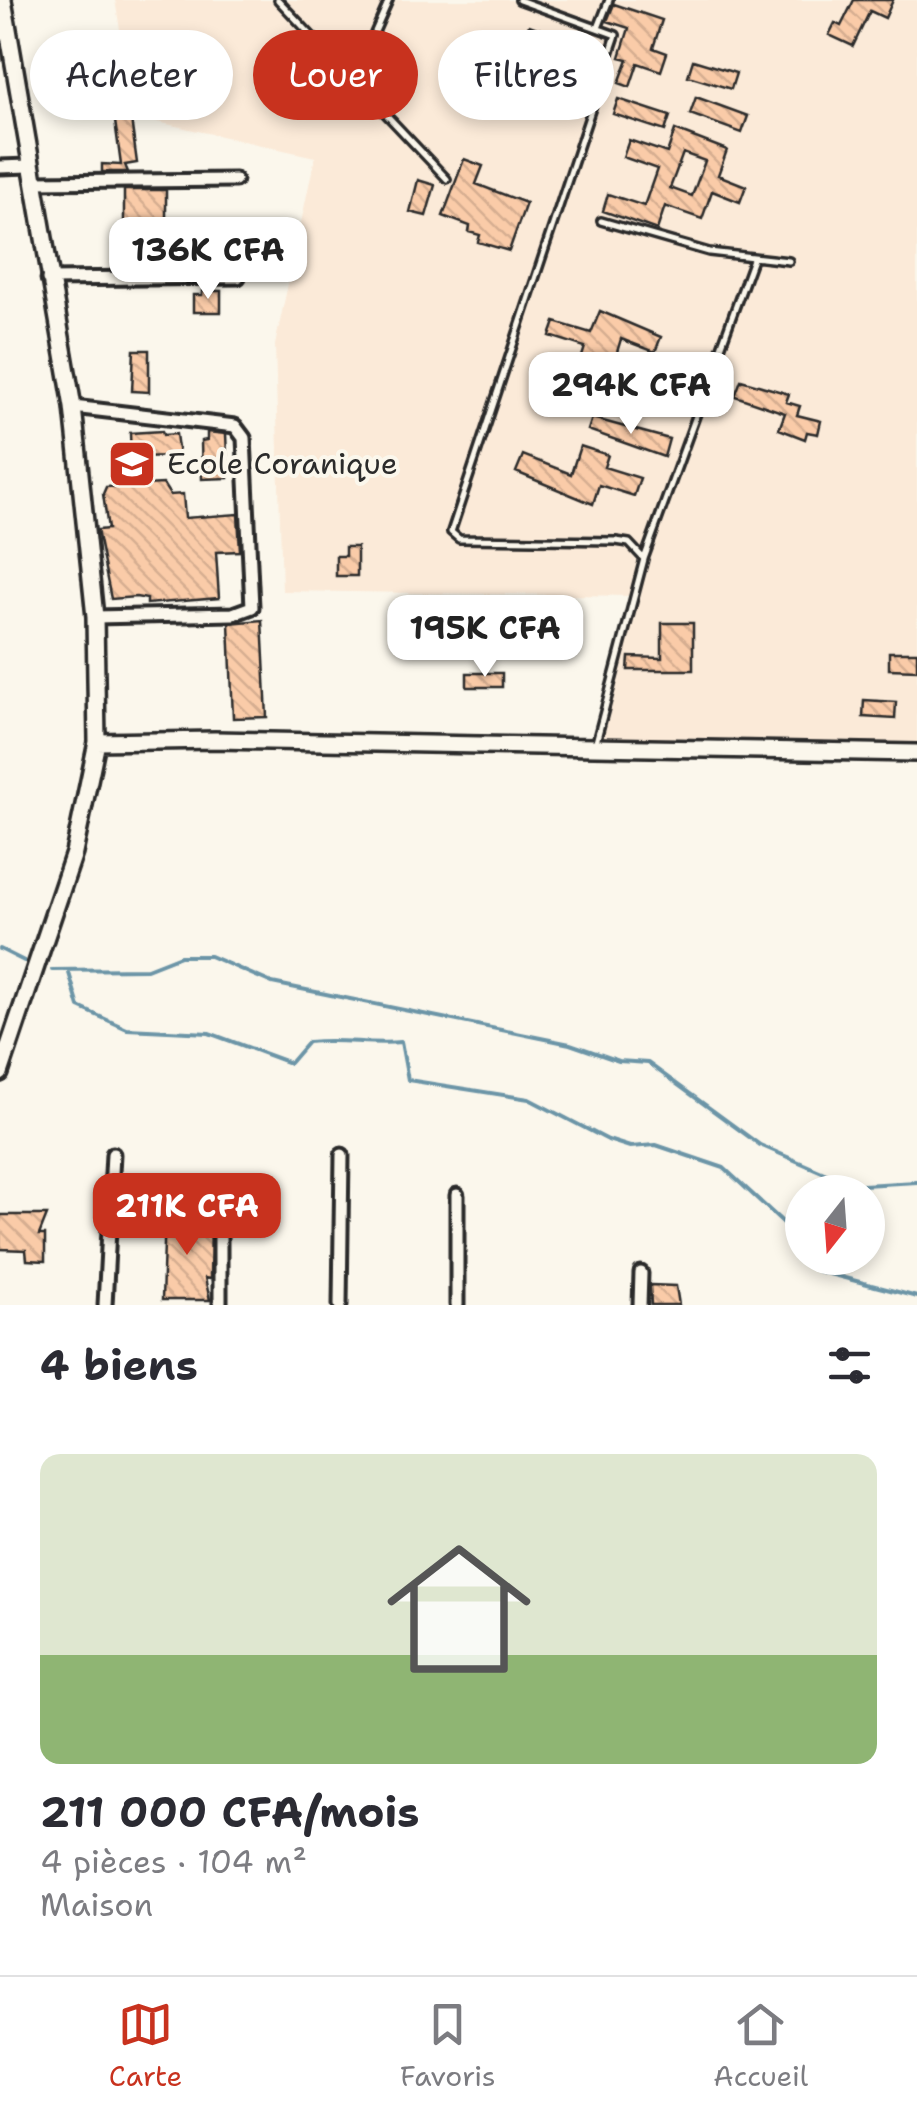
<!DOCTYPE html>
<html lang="fr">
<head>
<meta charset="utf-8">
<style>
  :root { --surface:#fff; --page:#f2f2f3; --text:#2b2b33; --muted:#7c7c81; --line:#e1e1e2; --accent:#c8321e }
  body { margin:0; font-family:"Shantell Sans",sans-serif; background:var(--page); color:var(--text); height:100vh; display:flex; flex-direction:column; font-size:38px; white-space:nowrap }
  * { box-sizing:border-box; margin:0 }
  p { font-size:32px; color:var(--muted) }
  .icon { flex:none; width:55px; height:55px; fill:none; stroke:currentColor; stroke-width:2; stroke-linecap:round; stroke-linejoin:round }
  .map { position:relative; height:1305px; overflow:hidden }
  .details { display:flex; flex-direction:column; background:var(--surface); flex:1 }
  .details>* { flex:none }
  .top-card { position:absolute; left:30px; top:30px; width:858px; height:90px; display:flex; gap:20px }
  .needle { width:65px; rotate:197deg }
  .tools { position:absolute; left:785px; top:1175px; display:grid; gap:20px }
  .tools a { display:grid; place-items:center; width:100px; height:100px; border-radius:50%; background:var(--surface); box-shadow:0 5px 15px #0003; font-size:50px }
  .price { position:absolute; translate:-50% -85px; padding:0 22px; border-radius:20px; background:#fff; color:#222; font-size:32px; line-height:65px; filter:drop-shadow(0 2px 5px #0008) }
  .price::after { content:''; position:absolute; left:50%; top:60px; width:30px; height:22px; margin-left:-15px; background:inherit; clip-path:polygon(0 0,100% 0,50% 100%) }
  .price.current { background:var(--accent); color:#fff }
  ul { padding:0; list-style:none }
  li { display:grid; align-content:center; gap:20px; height:530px; padding:0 40px }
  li+li { border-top:2px solid var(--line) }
  li span { display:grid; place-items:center; height:310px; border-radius:20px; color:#555 }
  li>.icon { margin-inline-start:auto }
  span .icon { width:180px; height:180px; fill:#fffc; stroke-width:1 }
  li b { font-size:42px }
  h2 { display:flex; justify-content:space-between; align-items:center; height:120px; padding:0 40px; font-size:42px }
  .chip { padding:0 35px; border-radius:45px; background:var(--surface); box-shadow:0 5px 15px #0003; font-size:35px; line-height:90px }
  .chip.current { background:var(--accent); color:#fff }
  .tabs { display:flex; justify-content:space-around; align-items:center; height:140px; border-top:2px solid var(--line); background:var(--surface); font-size:28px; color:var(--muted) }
  .tabs a { display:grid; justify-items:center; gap:5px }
  .tabs .current { color:var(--accent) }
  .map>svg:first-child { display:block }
</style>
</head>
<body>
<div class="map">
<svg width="917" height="1305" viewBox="0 0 917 1305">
  <defs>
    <pattern id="building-back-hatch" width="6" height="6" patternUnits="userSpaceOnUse" patternTransform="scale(2.5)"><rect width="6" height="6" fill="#facba8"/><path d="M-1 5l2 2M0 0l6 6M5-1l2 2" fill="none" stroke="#d6ae91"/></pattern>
  </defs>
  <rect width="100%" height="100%" fill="#fbf7ec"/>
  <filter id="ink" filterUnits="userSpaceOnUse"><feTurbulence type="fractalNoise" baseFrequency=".01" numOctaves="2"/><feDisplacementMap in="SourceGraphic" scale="20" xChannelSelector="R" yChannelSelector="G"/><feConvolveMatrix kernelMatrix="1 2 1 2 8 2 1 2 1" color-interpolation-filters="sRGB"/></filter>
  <g filter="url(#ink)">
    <!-- built -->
    <path fill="#fbead8" d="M 115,0 L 917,0 L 917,746 L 594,748 L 635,596 L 282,591 L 275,345 L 315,157 L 135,117 Z"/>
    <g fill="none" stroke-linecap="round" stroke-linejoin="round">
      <!-- stream -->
      <path stroke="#6c95a7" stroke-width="4" d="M 0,949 L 24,961
        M 52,970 L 147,969 L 180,956 L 210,956 L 272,983 L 570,1044 L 619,1061 L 648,1063 L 760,1145 L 838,1179 L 863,1185 L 917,1182
        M 69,973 L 79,1007 L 127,1029 L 209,1033 L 290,1063 L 308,1042 C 340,1038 369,1045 401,1042 L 408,1080 L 529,1099 L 608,1140 L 630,1147 L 656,1145 L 724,1168 L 788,1227 L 802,1233
        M 825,1258 L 818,1271 L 917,1297"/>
    </g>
    <!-- building -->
    <path fill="url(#building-back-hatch)" stroke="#2b2b2b" stroke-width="2.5" fill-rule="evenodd" d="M 854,0 L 893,0 L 885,18 L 870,11 L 853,46 L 829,35 L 835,23 L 841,26 Z
      M 614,4 L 662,20 L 653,48 L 667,53 L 661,71 L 638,63 L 630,87 L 619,83 L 628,59 L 620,57 L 629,28 L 607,21 Z
      M 529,25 L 559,36 L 552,53 L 522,42 Z
      M 693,60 L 736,73 L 731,89 L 688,76 Z
      M 696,97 L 748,116 L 742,133 L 690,114 Z
      M 618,99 L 670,116 L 665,131 L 613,114 Z
      M 131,119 L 137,163 L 125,165 L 128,172 L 102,172 L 102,164 L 121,165 L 115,121 Z
      M 675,130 L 727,150 L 718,175 L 746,186 L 740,202 L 712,191 L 702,219 L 665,206 L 657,230 L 603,211 L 608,194 L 644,206 L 657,169 L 623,157 L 629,140 L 667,153 ZM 683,153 L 705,161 L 692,196 L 670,188 Z
      M 464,159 L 483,166 L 476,184 L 526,203 L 509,251 L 478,242 L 480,235 L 469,232 L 470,226 L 443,216 Z
      M 418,180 L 435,185 L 426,216 L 410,212 Z
      M 124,190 L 166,190 L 166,231 L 189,231 L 188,266 L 124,266 Z
      M 202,291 L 221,291 L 221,312 L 193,312 L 193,295 L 202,295 Z
      M 600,311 L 661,337 L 655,352 L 621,339 L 611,372 L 580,363 L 585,347 L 550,336 L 555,322 L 591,333 Z
      M 134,350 L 149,350 L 149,392 L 132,391 Z
      M 741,380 L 789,394 L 786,402 L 800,406 L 797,415 L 821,421 L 818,434 L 807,432 L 805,439 L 779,429 L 785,413 L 735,396 Z
      M 592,418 L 669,439 L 664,457 L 588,430 Z
      M 162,431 L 163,435 L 176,434 L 179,456 L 131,457 L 130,433 Z
      M 207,432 L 226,434 L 228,478 L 202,479 L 201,441 L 207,440 Z
      M 580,446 L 608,455 L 604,467 L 640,478 L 634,496 L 599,485 L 593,504 L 516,472 L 523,455 L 571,474 Z
      M 163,484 L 170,495 L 183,494 L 185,518 L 238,514 L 240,551 L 216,552 L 219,598 L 147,604 L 147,599 L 136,597 L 111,599 L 97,530 L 108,529 L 103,494 L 106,487 Z
      M 345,547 L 357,547 L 357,576 L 336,576 L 336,556 L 345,556 Z
      M 262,620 L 267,717 L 233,718 L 229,623 Z
      M 662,623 L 693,623 L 693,670 L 628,670 L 629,657 L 662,658 Z
      M 889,652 L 917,652 L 917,670 L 889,669 Z
      M 467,673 L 502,673 L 502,687 L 467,687 Z
      M 864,700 L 896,702 L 895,719 L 863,717 Z
      M 0,1215 L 47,1215 L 39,1235 L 45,1235 L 45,1261 L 27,1260 L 26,1250 L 0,1249 Z
      M 165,1215 L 211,1217 L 210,1279 L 205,1278 L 210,1300 L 162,1300 Z
      M 650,1285 L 676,1286 L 679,1305 L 651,1305 Z"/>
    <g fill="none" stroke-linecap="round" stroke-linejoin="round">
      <!-- lane casing -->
      <g stroke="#2b2b2b" stroke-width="12">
        <path id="lane" d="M 278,0 L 447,179
          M 519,0 L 616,35 L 451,532 L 459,539 L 616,541 L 629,543 L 644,559
          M 598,28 L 609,0
          M 354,79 L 389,0
          M 601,221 L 709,252 L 789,261
          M 595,746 L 644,559 L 753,259"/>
      </g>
      <!-- street casing -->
      <g stroke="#2b2b2b" stroke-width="19">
        <path id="street" d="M 0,167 L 29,166
          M 33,182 L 235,180
          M 48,279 L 238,277
          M 73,407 L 235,426 L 244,438 L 252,607 L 233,614 L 95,617
          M 220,1213 L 220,1305
          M 105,1305 L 113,1154
          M 340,1305 L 342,1155
          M 457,1305 L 457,1195
          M 640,1305 L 641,1273"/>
      </g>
      <!-- secondary casing -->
      <g stroke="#2b2b2b" stroke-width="22">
        <path id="secondary" d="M 97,742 L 215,740 L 917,753
          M 0,1073 L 74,853 L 97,742 L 95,617 L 73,407 L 3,0"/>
      </g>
      <!-- lane -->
      <use href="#lane" stroke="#fbf7ec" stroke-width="5"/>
      <!-- street -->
      <use href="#street" stroke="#fbf7ec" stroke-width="11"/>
      <!-- secondary -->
      <use href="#secondary" stroke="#fbf7ec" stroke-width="15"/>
    </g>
  </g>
  <!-- icons -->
  <defs>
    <g id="school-square" transform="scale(2.5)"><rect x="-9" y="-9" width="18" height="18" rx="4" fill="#c8321e" stroke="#fbf7ec"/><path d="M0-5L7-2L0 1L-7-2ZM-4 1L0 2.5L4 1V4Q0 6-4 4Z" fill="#fff"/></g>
  </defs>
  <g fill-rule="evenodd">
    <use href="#school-square" x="132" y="464"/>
  </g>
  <g text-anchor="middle" stroke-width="8" stroke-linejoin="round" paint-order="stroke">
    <!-- poi labels -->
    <g font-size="30" fill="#2b2b2b" stroke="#fbf7ec" text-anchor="start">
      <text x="167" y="474">Ecole Coranique</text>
    </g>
  </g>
</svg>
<div class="tools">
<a><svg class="needle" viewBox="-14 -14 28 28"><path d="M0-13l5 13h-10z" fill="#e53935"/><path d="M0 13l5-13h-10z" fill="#7c7c81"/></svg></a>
</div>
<b class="price" style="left:208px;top:302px">136K CFA</b>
<b class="price" style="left:631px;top:437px">294K CFA</b>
<b class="price" style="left:485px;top:680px">195K CFA</b>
<b class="price current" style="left:187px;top:1258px">211K CFA</b>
<div class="top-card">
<a class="chip">Acheter</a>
<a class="chip current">Louer</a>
<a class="chip">Filtres</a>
</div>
</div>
<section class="details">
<h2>4 biens<svg class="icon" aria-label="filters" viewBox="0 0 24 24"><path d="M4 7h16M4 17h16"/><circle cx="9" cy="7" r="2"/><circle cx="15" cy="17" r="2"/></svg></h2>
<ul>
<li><span style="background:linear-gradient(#dfe7d0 65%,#8fb573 0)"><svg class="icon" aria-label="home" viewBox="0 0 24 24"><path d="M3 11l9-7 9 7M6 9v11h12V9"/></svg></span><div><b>211 000 CFA/mois</b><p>4 pièces · 104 m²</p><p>Maison</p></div></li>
</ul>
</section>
<nav class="tabs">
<a class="current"><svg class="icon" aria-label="map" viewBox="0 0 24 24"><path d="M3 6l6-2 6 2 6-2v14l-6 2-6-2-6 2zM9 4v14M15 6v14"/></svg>Carte</a>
<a><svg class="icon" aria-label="saved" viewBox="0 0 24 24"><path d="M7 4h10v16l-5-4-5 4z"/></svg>Favoris</a>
<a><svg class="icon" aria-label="home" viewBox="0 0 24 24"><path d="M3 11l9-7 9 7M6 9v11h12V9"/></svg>Accueil</a>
</nav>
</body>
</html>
